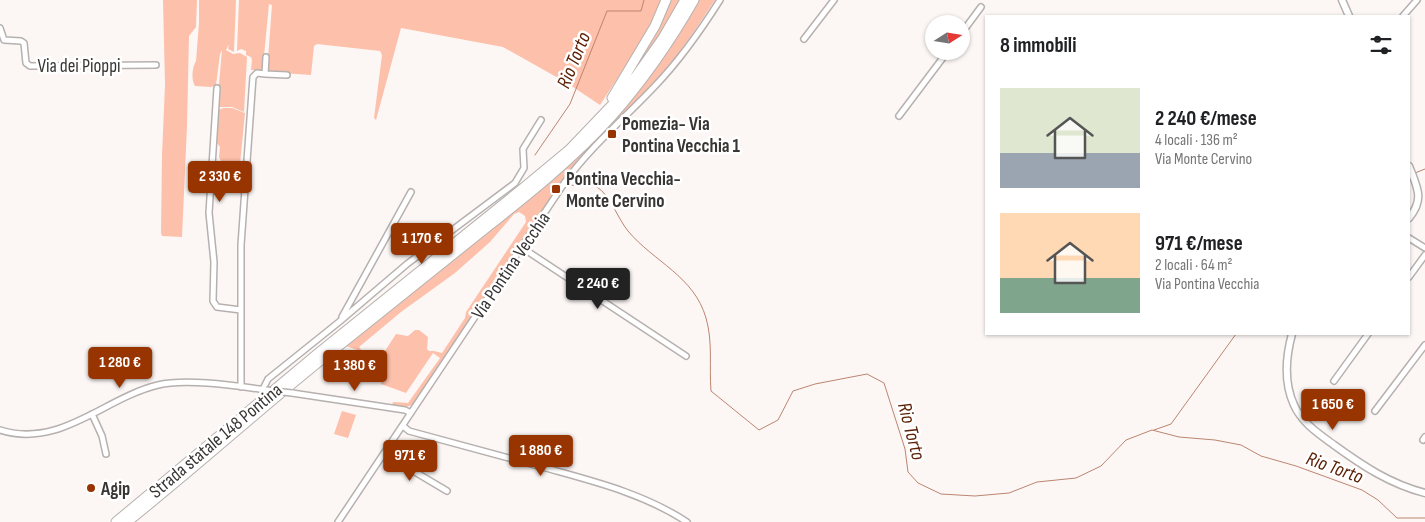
<!DOCTYPE html>
<html lang="it">
<head>
<meta charset="utf-8">
<style>
  :root { --surface:#fff; --page:#f2f2f2; --text:#202124; --muted:#757577; --accent:#983400 }
  body { margin:0; font-family:"Sofia Sans Condensed",sans-serif; background:var(--page); color:var(--text); height:100vh; display:flex; flex-direction:column; font-size:19px; white-space:nowrap }
  * { box-sizing:border-box; margin:0 }
  p { font-size:16px; color:var(--muted) }
  .icon { flex:none; width:28px; height:28px; fill:none; stroke:currentColor; stroke-width:2; stroke-linecap:round; stroke-linejoin:round }
  .map { position:relative; flex:1; overflow:hidden }
  .panel { position:absolute; left:985px; top:15px; width:425px; height:320px; display:flex; flex-direction:column; background:var(--surface); border-radius:0px; box-shadow:0 1px 4px #0004 }
  .panel>* { flex:none }
  .needle { width:32px; rotate:78deg }
  .buttons { position:absolute; left:925px; top:15px; display:grid; gap:10px }
  .buttons a { display:grid; place-items:center; width:45px; height:45px; border-radius:50%; background:var(--surface); box-shadow:0 1px 4px #0004; font-size:25px }
  .price { position:absolute; translate:-50% -42px; padding:0 11px; border-radius:5px; background:var(--accent); color:#fff; font-size:16px; line-height:32px; filter:drop-shadow(0 1px 2px #0008) }
  .price::after { content:''; position:absolute; left:50%; top:30px; width:15px; height:11px; margin-left:-8px; background:inherit; clip-path:polygon(0 0,100% 0,50% 100%) }
  .price.active { background:#222; color:#fff }
  ul { padding:0; list-style:none }
  li { display:flex; align-items:center; gap:15px; height:125px; padding:0 15px }
  li span { display:grid; place-items:center; flex:none; width:140px; height:100px; border-radius:0px; color:#555 }
  li>.icon { margin-inline-start:auto }
  span .icon { width:60px; height:60px; fill:#fffc; stroke-width:1 }
  li b { font-size:21px }
  h2 { display:flex; justify-content:space-between; align-items:center; height:60px; padding:0 15px; font-size:21px }
  .map>svg:first-child { display:block }
</style>
</head>
<body>
<div class="map">
<svg width="1425" height="522" viewBox="0 0 1425 522">
  <rect width="100%" height="100%" fill="#fcf7f5"/>
  <!-- green -->
  <path fill="#fdc0aa" d="M 163,0 L 197,0 L 196,27 L 189,36 L 187,126 L 182,237 L 162,236 L 161,233 L 162,155 L 165,85 Z
    M 199,0 L 236,0 L 234,52 L 228,49 L 229,44 L 226,50 L 233,54 L 240,53 L 247,57 L 244,112 L 232,107 L 217,107 L 222,50 L 220,54 L 216,85 L 211,87 L 195,86 C 191,80 192,67 196,61 L 199,23 Z
    M 239,0 L 662,0 L 650,29 L 600,105 L 567,83 L 503,47 L 401,28 L 376,120 L 374,118 L 382,55 L 380,51 L 317,44 L 314,46 L 311,75 L 267,72 L 272,5 L 269,4 L 263,66 L 262,70 L 251,70 L 252,60 L 251,57 L 246,55 L 246,51 L 241,49 L 237,51 Z
    M 669,0 L 681,0 L 660,35 L 631,76 L 628,74 Z
    M 697,0 L 715,0 C 697,27 680,54 658,78 C 629,110 595,138 567,173 L 412,405 L 406,407 L 392,405 L 393,402 L 408,403 L 440,358 L 433,353 L 406,393 L 381,384 L 386,357 L 385,351 L 396,334 L 408,336 L 415,330 L 419,330 L 428,337 L 427,349 L 429,351 L 434,351 L 442,353 L 465,318 L 466,312 L 526,222 L 525,216 L 519,212 L 514,214 L 490,242 L 455,273 L 401,312 L 359,347 L 363,352 L 346,346 L 579,152 Z
    M 224,108 L 232,108 L 245,113 L 240,164 L 221,161 L 219,157 L 220,147 L 217,143 L 217,112 L 220,109 Z
    M 342,411 L 356,415 L 348,438 L 334,434 Z"/>
  <g fill="none" stroke-linecap="round" stroke-linejoin="round">
    <!-- stream -->
    <path stroke="#bc8570" stroke-width="1" d="M 535,155 L 570,104 L 607,11 L 641,11 L 644,0
      M 1415,173 L 1425,169
      M 567,185 C 574,186 592,184 597,187 C 610,195 618,219 628,231 C 654,262 694,276 706,318 C 713,342 709,366 711,391 L 759,430 L 778,420 L 793,391 L 815,384 L 867,374 L 884,383 L 905,449 L 908,472 L 918,483 L 941,494 L 975,496 L 1009,493 L 1037,482 L 1076,478 L 1101,466 L 1126,440 L 1152,430 L 1179,437 L 1215,440 L 1241,445 L 1261,456 L 1296,466 L 1362,490 L 1378,500 L 1397,518 L 1425,518
      M 1154,430 L 1171,424 L 1236,334"/>
    <!-- minor casing -->
    <g stroke="#b6b1af" stroke-width="8">
      <path id="minor" d="M 1403,16 L 1417,0
        M 0,28 L 4,40 L 21,41 L 24,43 L 26,63 L 30,66 L 156,65
        M 961,34 L 981,7
        M 804,39 L 834,0
        M 266,57 L 265,74 L 287,75
        M 217,88 L 209,213 L 214,262 L 213,301 L 217,307 L 241,310
        M 899,116 L 948,51
        M 1409,238 L 1425,248
        M 521,247 L 686,356
        M 1409,277 L 1425,255
        M 342,317 L 411,192
        M 1334,381 L 1368,334
        M 241,387 L 241,245 L 253,77 L 257,73 L 265,74
        M 263,389 L 268,379 L 339,322 L 407,264 L 515,183 L 524,168 L 523,149 L 541,120
        M 292,393 L 405,410 L 411,413
        M 1375,411 L 1425,345
        M 92,414 L 102,436 L 106,454
        M 403,426 L 409,431 C 453,443 497,455 542,467 C 592,481 643,493 687,522
        M 0,430 C 60,449 104,398 158,385 C 186,378 237,386 266,390
        M 1423,440 L 1425,437
        M 383,455 L 400,463 L 447,491
        M 338,522 L 565,182 C 591,146 625,118 655,86 C 680,60 701,30 720,0"/>
    </g>
    <!-- tertiary casing -->
    <g stroke="#b6b1af" stroke-width="9">
      <path id="tertiary" d="M 1342,0 L 1349,16
        M 1409,166 C 1417,187 1425,199 1409,218
        M 1292,334 C 1286,356 1284,383 1294,405 C 1302,423 1319,434 1334,445 C 1363,466 1390,484 1425,493"/>
    </g>
    <!-- trunk casing -->
    <g stroke="#b6b1af" stroke-width="11">
      <path id="trunk" d="M 612,98 L 655,26 L 666,0
        M 116,522 L 316,355 L 522,189 L 569,150 L 612,105 L 636,76 L 663,38 L 685,0
        M 127,522 C 199,465 267,402 340,345 C 388,306 437,267 486,228 C 529,194 573,159 611,117 C 643,81 670,42 694,0"/>
    </g>
    <!-- minor -->
    <use href="#minor" stroke="#fff" stroke-width="5"/>
    <!-- tertiary -->
    <use href="#tertiary" stroke="#fff" stroke-width="6"/>
    <!-- trunk -->
    <use href="#trunk" stroke="#fff" stroke-width="9"/>
    <!-- minor-bridge casing -->
    <g stroke="#b6b1af" stroke-width="8" stroke-linecap="butt">
      <path id="minor-bridge" d="M 266,390 L 292,393"/>
    </g>
    <!-- minor-bridge -->
    <use href="#minor-bridge" stroke="#fff" stroke-width="5"/>
  </g>
  <!-- markers -->
  <g fill="#983400" stroke="#fff" stroke-width="2">
    <rect x="607" y="129" width="10" height="10" rx="2.5"/>
    <rect x="551" y="184" width="10" height="10" rx="2.5"/>
    <circle cx="91" cy="488" r="5"/>
  </g>
  <g text-anchor="middle" stroke-width="5" stroke-linejoin="round" paint-order="stroke">
    <!-- street labels -->
    <g font-size="19" fill="#383635" stroke="#fff">
      <text x="79" y="72">Via dei Pioppi</text>
      <text transform="translate(510 265) rotate(-56)" y="7">Via Pontina Vecchia</text>
      <text transform="translate(215 440) rotate(-40)" y="7">Strada statale 148 Pontina</text>
    </g>
    <!-- poi labels -->
    <g font-size="19" font-weight="bold" fill="#383635" stroke="#fff" text-anchor="start">
      <text x="622" y="130">Pomezia- Via<tspan x="622" dy="22">Pontina Vecchia 1</tspan></text>
      <text x="566" y="185">Pontina Vecchia-<tspan x="566" dy="22">Monte Cervino</tspan></text>
      <text x="101" y="495">Agip</text>
    </g>
    <!-- water labels -->
    <g font-size="20" font-style="italic" fill="#5d2208" stroke="#fff">
      <text transform="translate(573 60) rotate(-68)" y="7">Rio Torto</text>
      <text transform="translate(912 431) rotate(75)" y="7">Rio Torto</text>
      <text transform="translate(1335 467) rotate(20)" y="7">Rio Torto</text>
    </g>
  </g>
</svg>
<div class="buttons">
<a><svg class="needle" viewBox="-14 -14 28 28"><path d="M0-13l5 13h-10z" fill="#e53935"/><path d="M0 13l5-13h-10z" fill="#757577"/></svg></a>
</div>
<b class="price" style="left:220px;top:203px">2 330 €</b>
<b class="price" style="left:422px;top:265px">1 170 €</b>
<b class="price active" style="left:598px;top:310px">2 240 €</b>
<b class="price" style="left:120px;top:389px">1 280 €</b>
<b class="price" style="left:355px;top:392px">1 380 €</b>
<b class="price" style="left:1333px;top:431px">1 650 €</b>
<b class="price" style="left:541px;top:477px">1 880 €</b>
<b class="price" style="left:410px;top:482px">971 €</b>
<section class="panel">
<h2>8 immobili<svg class="icon" aria-label="filters" viewBox="0 0 24 24"><path d="M4 7h16M4 17h16"/><circle cx="9" cy="7" r="2"/><circle cx="15" cy="17" r="2"/></svg></h2>
<ul>
<li><span style="background:linear-gradient(#dfe7d0 65%,#9aa5b1 0)"><svg class="icon" aria-label="home" viewBox="0 0 24 24"><path d="M3 11l9-7 9 7M6 9v11h12V9"/></svg></span><div><b>2 240 €/mese</b><p>4 locali · 136 m²</p><p>Via Monte Cervino</p></div></li>
<li><span style="background:linear-gradient(#ffd9b3 65%,#7fa58c 0)"><svg class="icon" aria-label="home" viewBox="0 0 24 24"><path d="M3 11l9-7 9 7M6 9v11h12V9"/></svg></span><div><b>971 €/mese</b><p>2 locali · 64 m²</p><p>Via Pontina Vecchia</p></div></li>
</ul>
</section>
</div>
</body>
</html>
